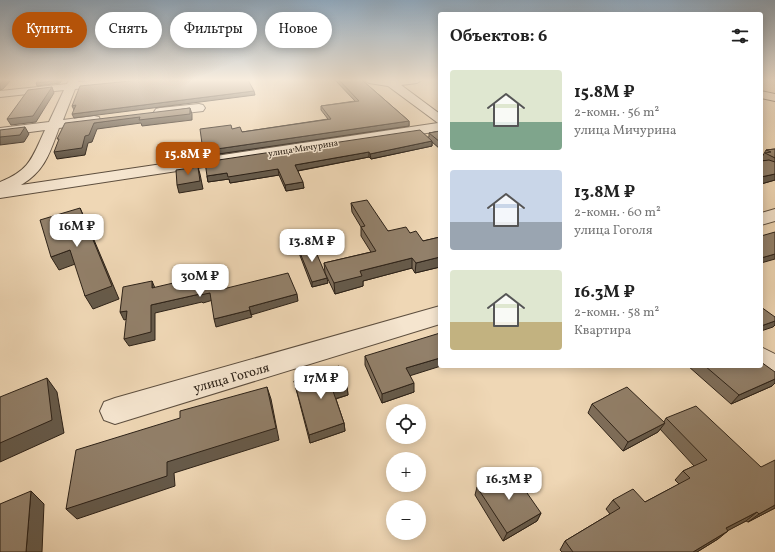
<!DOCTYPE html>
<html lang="ru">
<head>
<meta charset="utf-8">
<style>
  :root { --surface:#fff; --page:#f6f6f6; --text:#222; --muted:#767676; --accent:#b45309 }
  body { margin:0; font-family:Vollkorn,serif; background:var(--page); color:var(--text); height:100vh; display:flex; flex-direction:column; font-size:15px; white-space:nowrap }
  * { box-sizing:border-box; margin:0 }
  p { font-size:13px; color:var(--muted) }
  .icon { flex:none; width:22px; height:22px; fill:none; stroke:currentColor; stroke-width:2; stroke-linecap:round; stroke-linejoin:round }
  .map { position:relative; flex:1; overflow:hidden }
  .side { position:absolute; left:438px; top:12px; width:325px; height:356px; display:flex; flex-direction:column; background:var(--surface); border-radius:4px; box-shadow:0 2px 10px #0003 }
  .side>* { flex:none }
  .guide { position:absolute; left:12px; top:12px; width:366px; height:36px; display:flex; gap:8px }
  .buttons { position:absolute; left:386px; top:404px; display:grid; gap:8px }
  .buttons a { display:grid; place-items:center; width:40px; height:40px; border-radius:50%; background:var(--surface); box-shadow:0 2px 10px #0003; font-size:20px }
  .price { position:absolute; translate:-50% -34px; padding:0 9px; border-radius:8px; background:#fff; color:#222; font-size:13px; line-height:26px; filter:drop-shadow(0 1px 2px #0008) }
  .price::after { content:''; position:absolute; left:50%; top:24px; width:12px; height:9px; margin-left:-6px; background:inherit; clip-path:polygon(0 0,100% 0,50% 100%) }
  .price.current { background:var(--accent); color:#fff }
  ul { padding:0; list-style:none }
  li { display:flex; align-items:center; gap:12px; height:100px; padding:0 12px }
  li span { display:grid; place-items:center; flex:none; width:112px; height:80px; border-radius:4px; color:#555 }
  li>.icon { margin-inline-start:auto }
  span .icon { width:48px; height:48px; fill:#fffc; stroke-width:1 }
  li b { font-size:17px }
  h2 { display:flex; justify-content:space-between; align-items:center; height:48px; padding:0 12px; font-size:17px }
  .pill { padding:0 14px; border-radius:18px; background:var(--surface); box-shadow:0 2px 10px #0003; font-size:14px; line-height:36px }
  .pill.current { background:var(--accent); color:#fff }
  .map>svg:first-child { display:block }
</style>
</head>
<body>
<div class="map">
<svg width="775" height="552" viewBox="0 0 775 552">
  <rect width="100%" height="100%" fill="#efd7b5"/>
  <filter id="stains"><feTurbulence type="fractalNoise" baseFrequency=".005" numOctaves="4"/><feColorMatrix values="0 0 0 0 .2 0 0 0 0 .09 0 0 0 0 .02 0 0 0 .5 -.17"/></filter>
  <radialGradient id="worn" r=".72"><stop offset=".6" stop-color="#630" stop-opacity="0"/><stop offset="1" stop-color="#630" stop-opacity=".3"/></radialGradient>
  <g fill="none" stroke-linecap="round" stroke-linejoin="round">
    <!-- street casing -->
    <g stroke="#5e4f3f" stroke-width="2">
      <path id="street" d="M 69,80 L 79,80 L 78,82 L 101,80 L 136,80 L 131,83 L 75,89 L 63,120 L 94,116 L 99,117 L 100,120 L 99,123 L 94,124 L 59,128 C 50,152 45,171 21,185 L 438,123 L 388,86 L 369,83 L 364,80 L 422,80 L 417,83 L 401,85 L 440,114 L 440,131 L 0,198 L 0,182 C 30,170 32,158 45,130 L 0,136 L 0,128 L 49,122 L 64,90 L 0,97 L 0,91 L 67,84 Z
        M 199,104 L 203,105 L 205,108 L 203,111 L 160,116 L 156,115 L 154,112 L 156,109 L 160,108 Z
        M 775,209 L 775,221 L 761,225 L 761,213 Z
        M 440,306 L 440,324 L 115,424 L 104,420 L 100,411 L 104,402 L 115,398 Z
        M 761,347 L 775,354 L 775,379 L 765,376 L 752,366 L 761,366 Z"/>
    </g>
    <!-- secondary casing -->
    <g stroke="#2d2218" stroke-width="2">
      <path id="secondary" d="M 761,91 L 775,94 L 775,101 L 761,98 Z"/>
    </g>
    <!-- street -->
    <use href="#street" fill="#f5e5cf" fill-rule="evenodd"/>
    <!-- secondary -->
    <use href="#secondary" fill="#f5e5cf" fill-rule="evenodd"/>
  </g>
  <!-- wall -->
  <path fill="#7e6e5b" stroke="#2d2218" d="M 335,80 L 362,80 L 409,121 L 409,126 L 205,156 L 203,151 L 242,132 L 328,119 L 321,110 L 321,106 L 355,101 Z
    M 440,131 L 440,149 L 432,142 L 432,146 L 371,159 L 369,157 L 298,171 L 304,188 L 286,191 L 279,175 L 230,183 L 229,179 L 208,182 L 207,176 L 429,137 L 429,133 Z
    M 775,149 L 775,180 L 761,184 L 761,161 L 764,161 L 761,159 L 766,150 Z
    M 351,203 L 388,231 L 410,233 L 423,241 L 440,237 L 440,267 L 415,273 L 412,268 L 363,281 L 363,286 L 335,294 L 325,273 L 324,263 L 371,252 L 361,236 L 361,227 L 352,212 Z
    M 298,248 L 328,283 L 312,287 L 299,253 Z
    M 365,356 L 410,376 L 414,392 L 382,403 L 365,365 Z
    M 688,366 L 761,366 L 772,386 L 731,404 Z
    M 294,381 L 347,386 L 348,395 L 336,399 L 344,423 L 345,431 L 310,443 Z
    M 592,404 L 664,422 L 666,418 L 775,508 L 748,522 L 746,521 L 728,530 L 718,539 L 697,552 L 562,552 L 560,550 L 565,541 L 610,514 L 606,509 L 613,500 L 645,502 L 679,484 L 675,480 L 683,471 L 694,466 L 660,429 L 658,432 L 623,451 L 588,413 Z
    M 477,487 L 541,513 L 537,521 L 503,541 L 475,495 Z"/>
  <!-- shaded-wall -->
  <path fill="#665a4a" stroke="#2d2218" d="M 4,80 L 11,80 L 3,89 L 0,90 L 0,84 Z
    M 62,80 L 60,83 L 37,86 L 36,83 Z
    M 52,87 L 54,93 L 36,122 L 11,125 L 7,119 Z
    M 254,91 L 255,95 L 74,118 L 72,114 Z
    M 76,105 L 74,110 L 72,106 Z
    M 190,108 L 192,114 L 192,120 L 142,126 L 141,123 L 97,129 L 92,142 L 88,143 L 85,155 L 57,159 L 54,152 L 85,136 L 94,123 Z
    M 409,121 L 409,126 L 205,156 L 203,151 Z
    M 25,127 L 29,134 L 24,142 L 0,145 L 0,137 Z
    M 432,141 L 432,146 L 371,159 L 370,154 Z
    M 369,152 L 369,157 L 296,171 L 295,165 Z
    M 198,167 L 200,174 L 203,189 L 179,193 L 177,185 Z
    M 278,169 L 279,175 L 230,183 L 229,179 L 208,182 L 207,176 L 227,173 Z
    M 775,174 L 775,180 L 761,184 L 761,177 Z
    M 303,182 L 304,188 L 286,191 L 285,185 Z
    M 80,208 L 86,221 L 119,299 L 93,309 L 85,296 Z
    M 70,250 L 78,263 L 59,270 L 51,257 Z
    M 775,254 L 775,259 L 761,263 L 761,258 Z
    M 440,257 L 440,267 L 415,273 L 416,263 Z
    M 412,258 L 412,268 L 363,281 L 363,286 L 335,294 L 334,283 L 360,271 Z
    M 220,272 L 222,279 L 226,297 L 223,289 Z
    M 327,278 L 328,283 L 312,287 L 312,282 Z
    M 152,281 L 155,288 L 152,288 Z
    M 210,293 L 213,300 L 203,303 L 202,302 L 155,313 L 155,340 L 129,346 L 124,339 L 151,305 L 200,294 Z
    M 297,294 L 298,301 L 251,315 L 249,307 Z
    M 250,310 L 252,317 L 216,327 L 214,319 Z
    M 127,311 L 131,318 L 124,320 L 120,312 Z
    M 775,321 L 775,325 L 773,327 L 761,331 L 761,326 Z
    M 440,358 L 440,366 L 441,366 L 406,377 L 406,368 Z
    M 47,378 L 57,392 L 64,433 L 0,462 L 0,443 Z
    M 775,379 L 775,383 L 772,386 L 731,404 L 739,395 Z
    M 414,383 L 414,392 L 382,403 L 382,394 Z
    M 347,386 L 348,395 L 334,399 L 333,391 Z
    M 267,387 L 271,399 L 279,440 L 174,473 L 175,486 L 77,519 L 66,509 L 167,462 Z
    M 344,423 L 345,431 L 310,443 L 309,435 Z
    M 665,423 L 658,432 L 623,451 L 628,442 Z
    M 31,491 L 44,504 L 42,552 L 26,552 Z
    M 775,505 L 775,508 L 748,522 L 759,514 Z
    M 757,512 L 746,521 L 716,537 L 726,528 Z
    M 541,513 L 537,521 L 503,541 L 507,533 Z
    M 728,531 L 718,539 L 697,552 L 693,552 Z"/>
  <!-- building -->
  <path fill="#92806a" stroke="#2d2218" d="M 0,80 L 4,80 L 0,84 Z
    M 38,80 L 59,80 L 36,83 Z
    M 131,80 L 248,80 L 254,91 L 72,114 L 76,105 L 72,106 L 80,86 L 130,81 Z
    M 339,80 L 362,80 L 409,121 L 203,151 L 200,129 L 231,125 L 232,129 L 240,127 L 242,132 L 331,119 L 321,106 L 359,101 Z
    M 52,87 L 33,116 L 7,119 L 28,90 Z
    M 190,108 L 190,114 L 139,120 L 140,117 L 94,123 L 89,135 L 85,136 L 82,148 L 54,152 L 59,139 L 57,139 L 65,123 Z
    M 25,127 L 20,135 L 0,137 L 0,130 Z
    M 420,130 L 432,141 L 370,154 L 369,152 L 295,165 L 303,182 L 285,185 L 278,169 L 228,177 L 227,173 L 207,176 L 205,162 Z
    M 440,131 L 440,142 L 429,133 Z
    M 775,149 L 775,158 L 765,153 L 771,152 L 766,150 Z
    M 769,160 L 775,162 L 775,174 L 761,177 L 761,161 Z
    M 198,167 L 200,181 L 177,185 L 176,170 Z
    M 367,200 L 388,231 L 406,227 L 410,233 L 416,231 L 423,241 L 440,237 L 440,257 L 416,263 L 412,258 L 360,271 L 362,276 L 334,283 L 324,263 L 376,251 L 361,227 L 365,226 L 351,203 Z
    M 80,208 L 112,286 L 85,296 L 70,250 L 51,257 L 40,220 Z
    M 775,232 L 775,254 L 761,258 L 761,236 Z
    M 313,245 L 327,278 L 312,282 L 298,248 Z
    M 220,272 L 223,289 L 288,273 L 297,294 L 249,307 L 250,310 L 214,319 L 210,293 L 200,295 L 200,294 L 151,305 L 151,332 L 124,339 L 127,311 L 120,312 L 123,287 L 152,281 L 152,288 Z
    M 761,307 L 775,317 L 775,321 L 761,326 Z
    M 440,333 L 440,358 L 406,368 L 414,383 L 382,394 L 365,356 Z
    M 761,362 L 775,372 L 775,379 L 739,395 L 705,366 L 761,366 Z
    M 339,366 L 347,386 L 333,391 L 344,423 L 309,435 L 294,381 L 324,373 L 323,371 Z
    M 47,378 L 52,420 L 0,443 L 0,397 Z
    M 267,387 L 276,428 L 167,462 L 167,476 L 66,509 L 76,450 L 180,418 L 180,411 Z
    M 627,387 L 665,423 L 628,442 L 592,404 Z
    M 696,406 L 761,467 L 775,460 L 775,505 L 759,514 L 757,512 L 726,528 L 728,531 L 693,552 L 573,552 L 565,541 L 620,508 L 613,500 L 633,489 L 645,502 L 690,478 L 683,471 L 707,460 L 666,418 Z
    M 511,470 L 541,513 L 507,533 L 477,487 Z
    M 31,491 L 26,552 L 0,552 L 0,504 Z"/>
  <!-- sky -->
  <linearGradient id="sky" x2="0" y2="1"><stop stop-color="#90a9be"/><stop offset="0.51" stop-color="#f8edde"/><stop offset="1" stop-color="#f8edde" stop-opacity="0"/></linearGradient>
  <rect width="775" height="157" fill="url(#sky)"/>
  <g text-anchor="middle" stroke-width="3" stroke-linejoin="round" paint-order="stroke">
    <!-- far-street labels -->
    <g font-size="9" fill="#2d2218" stroke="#f5e5cf">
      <text transform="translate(303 148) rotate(-9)" y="3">улица Мичурина</text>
    </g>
    <!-- near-street labels -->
    <g font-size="13" fill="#2d2218" stroke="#f5e5cf">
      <text transform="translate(231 377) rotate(-16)" y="5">улица Гоголя</text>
    </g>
  </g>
  <rect width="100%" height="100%" filter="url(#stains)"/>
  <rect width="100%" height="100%" fill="url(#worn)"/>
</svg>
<div class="buttons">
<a><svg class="icon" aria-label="locate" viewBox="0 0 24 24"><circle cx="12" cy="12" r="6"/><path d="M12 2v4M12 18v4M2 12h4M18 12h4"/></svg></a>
<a>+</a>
<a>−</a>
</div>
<b class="price current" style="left:188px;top:176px">15.8M ₽</b>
<b class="price" style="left:77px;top:248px">16M ₽</b>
<b class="price" style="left:312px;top:263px">13.8M ₽</b>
<b class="price" style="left:200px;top:298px">30M ₽</b>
<b class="price" style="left:321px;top:400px">17M ₽</b>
<b class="price" style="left:509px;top:501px">16.3M ₽</b>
<div class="guide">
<a class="pill current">Купить</a>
<a class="pill">Снять</a>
<a class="pill">Фильтры</a>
<a class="pill">Новое</a>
</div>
<section class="side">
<h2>Объектов: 6<svg class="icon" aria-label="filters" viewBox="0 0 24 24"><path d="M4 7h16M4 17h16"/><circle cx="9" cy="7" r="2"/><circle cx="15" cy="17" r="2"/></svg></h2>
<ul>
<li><span style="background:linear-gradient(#dfe7d0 65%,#7fa58c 0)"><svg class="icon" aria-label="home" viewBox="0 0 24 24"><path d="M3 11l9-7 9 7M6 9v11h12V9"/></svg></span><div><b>15.8M ₽</b><p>2-комн. · 56 m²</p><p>улица Мичурина</p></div></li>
<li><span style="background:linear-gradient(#c9d6e8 65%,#9aa5b1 0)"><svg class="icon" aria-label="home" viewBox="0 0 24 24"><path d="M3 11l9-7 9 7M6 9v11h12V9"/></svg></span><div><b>13.8M ₽</b><p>2-комн. · 60 m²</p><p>улица Гоголя</p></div></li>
<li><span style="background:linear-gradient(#dfe7d0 65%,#c2b280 0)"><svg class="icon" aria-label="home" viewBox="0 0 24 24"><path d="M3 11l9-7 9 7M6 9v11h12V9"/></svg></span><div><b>16.3M ₽</b><p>2-комн. · 58 m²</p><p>Квартира</p></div></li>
</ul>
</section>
</div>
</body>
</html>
